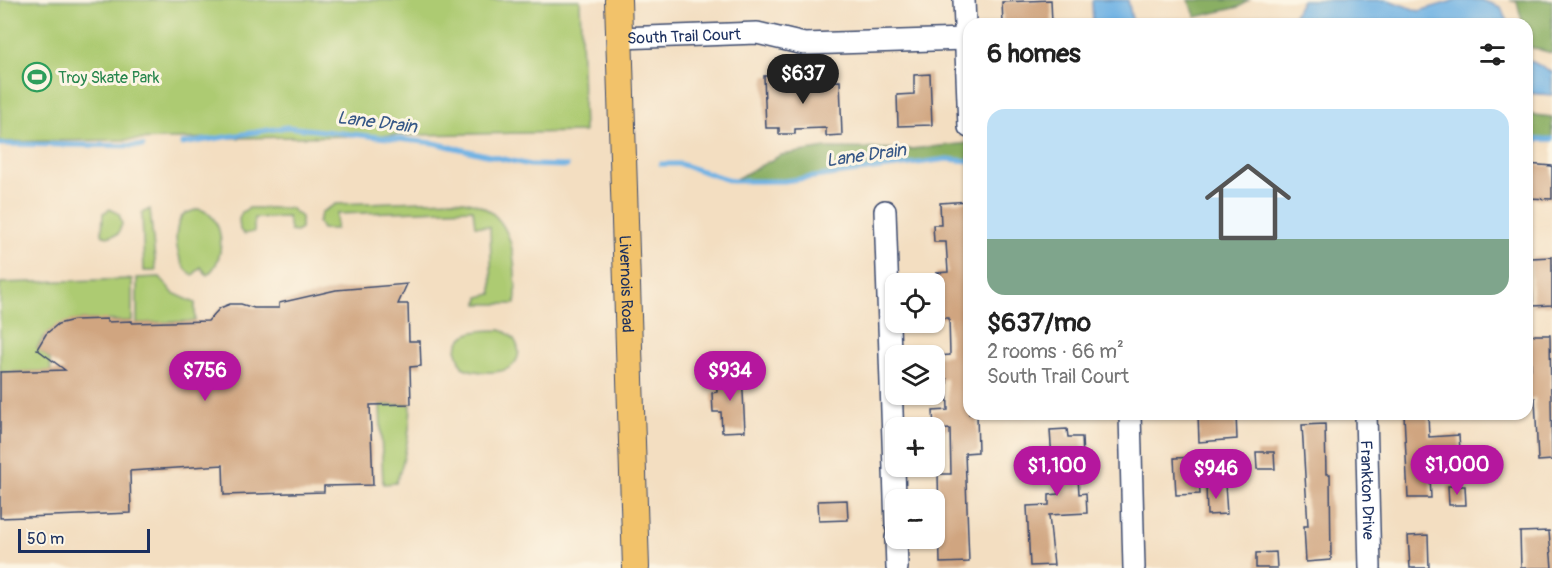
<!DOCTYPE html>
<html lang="en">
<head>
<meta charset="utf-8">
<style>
  :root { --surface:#fff; --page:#f2f2f2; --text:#222; --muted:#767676; --line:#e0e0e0; --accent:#b5179e }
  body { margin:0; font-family:Pangolin,sans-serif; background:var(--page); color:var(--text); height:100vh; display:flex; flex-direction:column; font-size:22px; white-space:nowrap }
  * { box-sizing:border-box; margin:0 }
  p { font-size:20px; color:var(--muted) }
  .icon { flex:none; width:33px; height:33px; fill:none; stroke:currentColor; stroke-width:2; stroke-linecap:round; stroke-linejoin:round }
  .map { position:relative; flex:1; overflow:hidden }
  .details { position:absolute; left:963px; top:18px; width:570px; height:402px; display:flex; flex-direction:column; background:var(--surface); border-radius:18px; box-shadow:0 2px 4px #0004 }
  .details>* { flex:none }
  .fabs { position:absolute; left:885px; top:273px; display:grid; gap:12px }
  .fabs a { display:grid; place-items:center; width:60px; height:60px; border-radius:12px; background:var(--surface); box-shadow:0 2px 4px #0004; font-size:30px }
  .scale { position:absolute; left:18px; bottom:15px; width:132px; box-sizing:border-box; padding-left:6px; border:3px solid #1b2f5e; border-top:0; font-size:16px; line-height:21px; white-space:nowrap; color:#1b2f5e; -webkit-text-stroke:4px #fcf5e5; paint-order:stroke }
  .price { position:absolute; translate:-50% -51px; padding:0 14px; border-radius:21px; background:var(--accent); color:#fff; font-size:20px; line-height:39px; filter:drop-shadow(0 2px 3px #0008) }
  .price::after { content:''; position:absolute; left:50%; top:36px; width:18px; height:14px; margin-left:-9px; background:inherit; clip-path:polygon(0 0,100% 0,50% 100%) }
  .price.current { background:#222; color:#fff }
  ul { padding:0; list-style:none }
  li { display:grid; align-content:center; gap:12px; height:318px; padding:0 24px }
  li+li { border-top:2px solid var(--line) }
  li span { display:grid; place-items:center; height:186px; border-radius:18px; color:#555 }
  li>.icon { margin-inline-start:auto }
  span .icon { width:108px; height:108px; fill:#fffc; stroke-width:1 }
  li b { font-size:26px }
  h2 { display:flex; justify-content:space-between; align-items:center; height:72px; padding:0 24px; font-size:26px }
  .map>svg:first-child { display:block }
</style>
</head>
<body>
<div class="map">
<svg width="1552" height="568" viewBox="0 0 1552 568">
  <rect width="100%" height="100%" fill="#fcf5e5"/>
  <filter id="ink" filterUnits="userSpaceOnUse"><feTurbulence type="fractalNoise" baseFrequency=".0167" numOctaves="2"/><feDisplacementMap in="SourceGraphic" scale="12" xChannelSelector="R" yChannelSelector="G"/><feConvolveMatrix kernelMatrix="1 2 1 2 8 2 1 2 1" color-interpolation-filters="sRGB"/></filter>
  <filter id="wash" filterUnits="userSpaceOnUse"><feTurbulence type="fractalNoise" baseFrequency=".008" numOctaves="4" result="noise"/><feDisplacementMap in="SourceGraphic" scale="24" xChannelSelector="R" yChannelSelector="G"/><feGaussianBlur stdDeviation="1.35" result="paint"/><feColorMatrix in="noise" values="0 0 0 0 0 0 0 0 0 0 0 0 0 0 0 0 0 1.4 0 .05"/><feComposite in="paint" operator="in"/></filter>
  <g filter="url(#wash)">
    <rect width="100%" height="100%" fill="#f3dec1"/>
    <!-- green -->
    <path fill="#adcb72" stroke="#647d68" stroke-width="1.5" d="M 0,0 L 580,0 L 584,132 L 0,142 Z
      M 453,200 C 500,202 514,234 515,276 C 516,285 517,294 515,304 L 478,304 L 479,297 L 492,294 L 490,227 L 475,226 L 473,209 L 337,214 L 336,229 L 322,229 L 318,222 L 322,212 L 336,204 Z
      M 249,208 L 290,208 L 301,217 L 301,229 L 296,232 L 290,231 L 288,217 L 254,218 L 254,232 L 244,234 L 240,230 L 239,219 L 242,212 Z
      M 110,209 L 119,214 L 122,224 L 118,234 L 107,237 L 102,234 L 103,213 Z
      M 150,209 L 156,271 L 144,271 L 142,213 Z
      M 198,209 C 226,214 227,261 207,275 L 201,267 L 193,275 C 176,266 170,229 184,214 Z
      M 160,277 L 173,293 L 195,303 L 195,321 L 137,323 L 137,278 Z
      M 132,279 L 132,321 C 98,322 56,309 37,348 L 50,359 L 51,371 L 0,372 L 0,283 Z
      M 500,330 C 515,333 526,353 512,366 C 501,375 474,373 462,367 L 456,349 C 463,328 481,331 500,330 Z
      M 411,404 C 410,432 406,457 396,483 L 383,484 L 380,405 Z"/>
    <!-- forest -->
    <path fill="#8aaf64" stroke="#526f61" stroke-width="1.5" d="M 1188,0 L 1249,0 L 1239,7 L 1196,17 Z
      M 1510,0 L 1552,0 L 1552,53 L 1529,47 L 1527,24 L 1523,24 L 1517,2 Z
      M 1527,114 L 1552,117 L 1552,139 L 1527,140 Z
      M 969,143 L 969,160 L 947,159 L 784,181 L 732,181 L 781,155 L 826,148 L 911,149 Z"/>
    <!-- water -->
    <path fill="#70b2e4" stroke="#4670a1" stroke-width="1.5" d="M 1092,0 L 1128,0 L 1133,24 L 1093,24 Z
      M 1302,0 L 1388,0 L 1419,11 L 1456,0 L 1481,0 L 1501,7 L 1508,24 L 1289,24 Z
      M 1527,59 L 1552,72 L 1552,95 L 1527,93 Z"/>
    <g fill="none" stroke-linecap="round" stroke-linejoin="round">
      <!-- stream -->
      <path stroke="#70b2e4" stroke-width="5" d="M 1527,140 L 1552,139
        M 0,144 L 143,146
        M 182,144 L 287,127 L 434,143 L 530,165 L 567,166
        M 661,164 L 680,164 L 732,181 L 784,181 L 947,159 L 969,161"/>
    </g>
    <g id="blocks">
      <!-- building -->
      <path fill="#d0a580" d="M 1051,0 L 1052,24 L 1003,24 L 1002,2 Z
        M 930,74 L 932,125 L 898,126 L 897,95 L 914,94 L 914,75 Z
        M 793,75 L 793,82 L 840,81 L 842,135 L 826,136 L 826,128 L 795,129 L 795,134 L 779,134 L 779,128 L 766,128 L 764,76 Z
        M 1527,164 L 1552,166 L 1552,199 L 1527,198 Z
        M 969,201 L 969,217 L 966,217 L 969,250 L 969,414 L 977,414 L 978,452 L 965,453 L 969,562 L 940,563 L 938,474 L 951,474 L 950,429 L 934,430 L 933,411 L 948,410 L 947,379 L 938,380 L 938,356 L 950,355 L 949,318 L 937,318 L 936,302 L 936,273 L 948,272 L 946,242 L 934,242 L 933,225 L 941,225 L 940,203 Z
        M 1552,257 L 1552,305 L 1533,306 L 1531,258 Z
        M 407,284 L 398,304 L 408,304 L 409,341 L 420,341 L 421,366 L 410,367 L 411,404 L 370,405 L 373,485 L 324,486 L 324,492 L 224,495 L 223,465 L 130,471 L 131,513 L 0,518 L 0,372 L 65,370 L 37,349 L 46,334 L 58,324 L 74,320 L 107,319 L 107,322 L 132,321 L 132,323 L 208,321 L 220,308 L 230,304 L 241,304 L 254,308 L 279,308 L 279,303 L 336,290 Z
        M 1530,335 L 1550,335 L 1552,460 L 1538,461 L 1535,398 L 1527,399 L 1527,369 L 1531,369 Z
        M 742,373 L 745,431 L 722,432 L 721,412 L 713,412 L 712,393 L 717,392 L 716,374 Z
        M 1198,414 L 1236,414 L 1237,439 L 1199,442 Z
        M 1404,414 L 1428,414 L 1429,437 L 1459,435 L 1460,451 L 1429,453 L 1431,498 L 1408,498 Z
        M 1325,424 L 1326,474 L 1330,474 L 1331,560 L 1306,562 L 1304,526 L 1308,526 L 1302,425 Z
        M 1067,429 L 1068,437 L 1082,437 L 1083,459 L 1077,460 L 1079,494 L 1086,493 L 1087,513 L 1049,515 L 1054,565 L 1030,566 L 1027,506 L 1049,505 L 1049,495 L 1058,494 L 1057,460 L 1052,460 L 1050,430 Z
        M 1256,452 L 1274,452 L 1275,469 L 1257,469 Z
        M 1198,457 L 1200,494 L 1176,495 L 1174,458 Z
        M 1225,484 L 1227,514 L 1207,515 L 1206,485 Z
        M 1448,486 L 1465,486 L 1466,505 L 1449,505 Z
        M 847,500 L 848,520 L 819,521 L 818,501 Z
        M 1549,531 L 1552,568 L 1521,568 L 1520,532 Z
        M 1428,535 L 1429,568 L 1410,568 L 1408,536 Z
        M 1276,552 L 1277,568 L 1256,568 L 1256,553 Z"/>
    </g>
  </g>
  <g filter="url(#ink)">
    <use href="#blocks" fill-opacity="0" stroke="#3b496d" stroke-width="1.5"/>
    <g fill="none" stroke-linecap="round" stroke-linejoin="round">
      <!-- minor casing -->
      <g stroke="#3b496d" stroke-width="24">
        <g id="minor">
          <path d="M 964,0 L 969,127"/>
          <path id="s1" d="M 620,38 L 757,33 L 804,44 L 965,39"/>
          <path d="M 885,211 L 896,526"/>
          <path d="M 1130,414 L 1134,568"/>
          <path id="s2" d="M 1366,414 L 1370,568"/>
          <path d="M 896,538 L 897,568"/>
        </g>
      </g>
      <!-- major casing -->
      <g stroke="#3b496d" stroke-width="28">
        <g id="major">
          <path id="s3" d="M 618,0 L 636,568"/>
        </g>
      </g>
      <!-- minor -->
      <use href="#minor" stroke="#fff" stroke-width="21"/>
      <!-- major -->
      <use href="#major" stroke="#f2c26a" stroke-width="26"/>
    </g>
  </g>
  <!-- icons -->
  <defs>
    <g id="stadium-ring" transform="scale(1.5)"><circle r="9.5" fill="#fcf5e5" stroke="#2e9e5b" stroke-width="1.5"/><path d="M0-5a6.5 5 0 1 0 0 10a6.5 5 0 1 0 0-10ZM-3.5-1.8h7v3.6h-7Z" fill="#2e9e5b"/></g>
  </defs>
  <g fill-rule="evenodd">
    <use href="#stadium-ring" x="37" y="77"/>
  </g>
  <g text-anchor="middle" stroke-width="6" stroke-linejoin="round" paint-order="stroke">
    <!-- street labels -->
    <g font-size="16" fill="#1b2f5e" stroke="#fcf5e5">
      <text dy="6" stroke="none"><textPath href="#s1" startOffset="64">South Trail Court</textPath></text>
      <text dy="6" stroke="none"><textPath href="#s3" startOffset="284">Livernois Road</textPath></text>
      <text dy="6" stroke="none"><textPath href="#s2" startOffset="76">Frankton Drive</textPath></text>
    </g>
    <!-- leisure labels -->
    <g font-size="16" fill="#27864d" stroke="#fcf5e5" text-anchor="start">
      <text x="58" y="83">Troy Skate Park</text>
    </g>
    <!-- water labels -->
    <g font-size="18" font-style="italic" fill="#355686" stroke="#fcf5e5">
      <text transform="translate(377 122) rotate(7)" y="6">Lane Drain</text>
      <text transform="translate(866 155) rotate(-8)" y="6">Lane Drain</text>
    </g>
  </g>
</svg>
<div class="fabs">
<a><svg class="icon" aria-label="locate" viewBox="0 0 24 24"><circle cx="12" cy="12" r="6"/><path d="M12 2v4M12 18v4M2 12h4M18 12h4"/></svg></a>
<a><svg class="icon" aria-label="layers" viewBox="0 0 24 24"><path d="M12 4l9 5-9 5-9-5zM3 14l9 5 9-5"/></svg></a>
<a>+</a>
<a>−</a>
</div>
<div class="scale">50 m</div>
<b class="price current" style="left:803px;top:105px">$637</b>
<b class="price" style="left:205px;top:402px">$756</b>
<b class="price" style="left:730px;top:402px">$934</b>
<b class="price" style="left:1457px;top:496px">$1,000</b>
<b class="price" style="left:1057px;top:497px">$1,100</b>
<b class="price" style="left:1216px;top:500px">$946</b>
<section class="details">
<h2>6 homes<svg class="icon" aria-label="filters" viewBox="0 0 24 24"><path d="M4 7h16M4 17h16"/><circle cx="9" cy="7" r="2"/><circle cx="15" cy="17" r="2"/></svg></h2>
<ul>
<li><span style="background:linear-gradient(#bfe0f5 70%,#7fa58c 0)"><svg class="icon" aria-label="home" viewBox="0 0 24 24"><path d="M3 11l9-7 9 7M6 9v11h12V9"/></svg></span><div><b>$637/mo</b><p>2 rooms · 66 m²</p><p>South Trail Court</p></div></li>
</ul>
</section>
</div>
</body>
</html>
